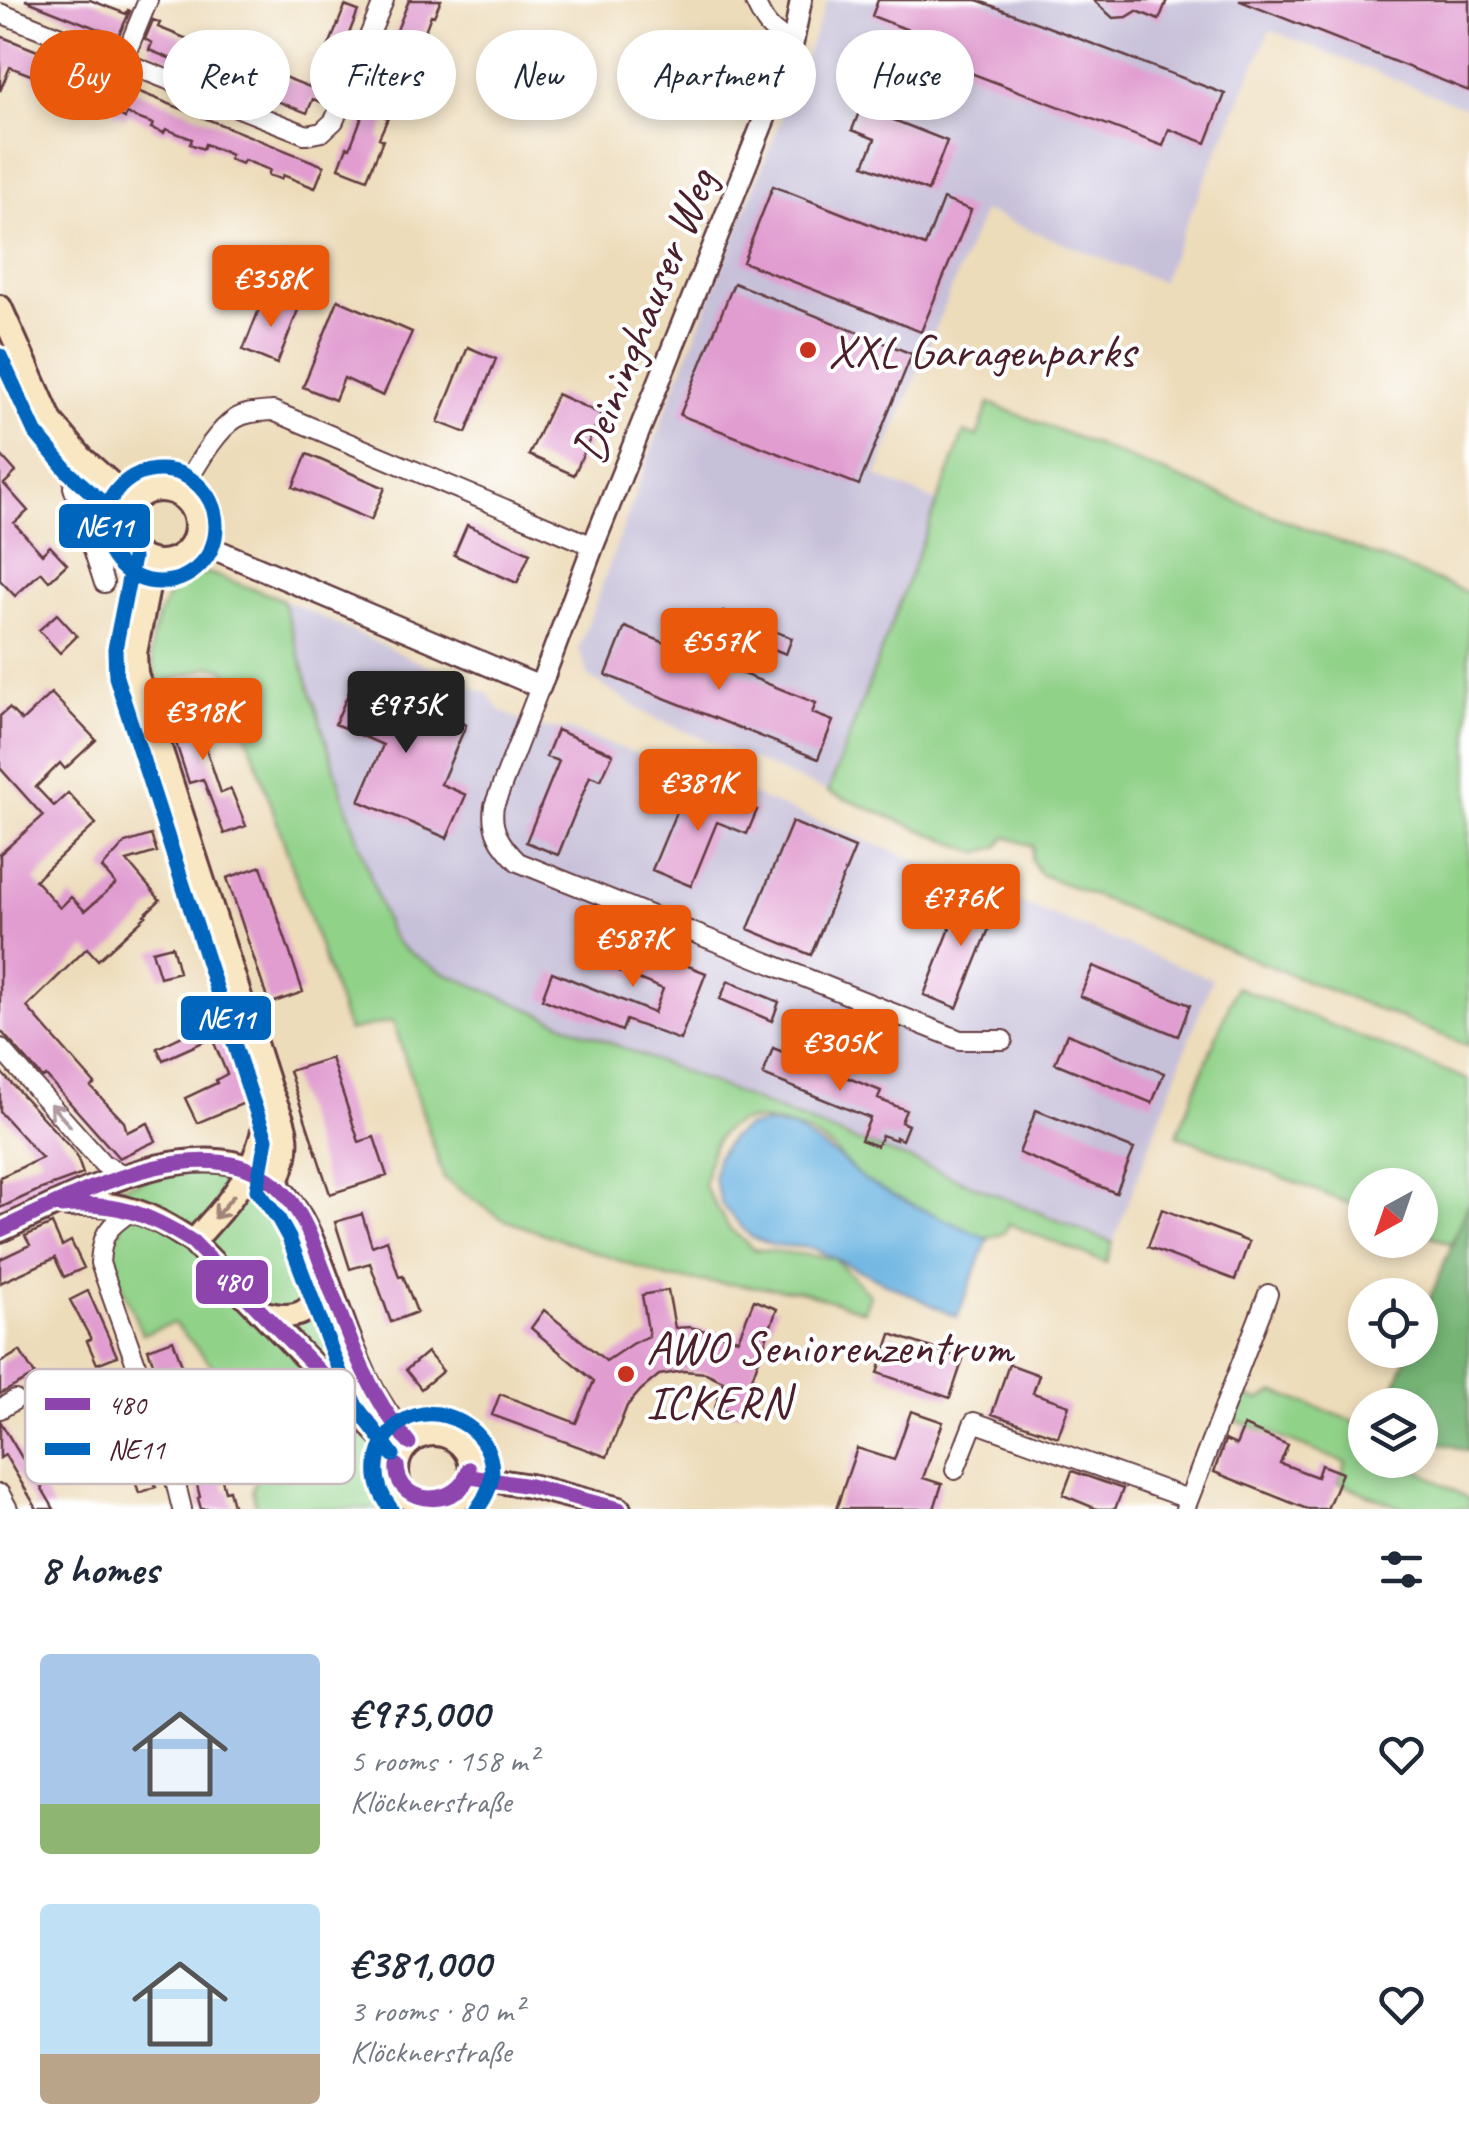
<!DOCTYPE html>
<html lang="en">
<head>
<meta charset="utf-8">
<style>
  :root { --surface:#fff; --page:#f2f2f3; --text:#1f2937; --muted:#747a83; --accent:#ea580c }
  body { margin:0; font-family:Caveat,sans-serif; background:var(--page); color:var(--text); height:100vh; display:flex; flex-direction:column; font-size:38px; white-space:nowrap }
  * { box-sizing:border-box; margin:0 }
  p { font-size:32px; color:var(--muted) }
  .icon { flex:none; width:55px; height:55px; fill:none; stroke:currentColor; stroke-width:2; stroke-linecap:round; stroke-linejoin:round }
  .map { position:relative; height:1509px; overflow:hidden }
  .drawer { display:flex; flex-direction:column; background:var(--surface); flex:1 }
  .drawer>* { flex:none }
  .guide { position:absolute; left:30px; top:30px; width:1410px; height:90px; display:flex; gap:20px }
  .needle { width:65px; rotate:220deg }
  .tools { position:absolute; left:1348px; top:1168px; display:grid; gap:20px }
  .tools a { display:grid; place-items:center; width:90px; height:90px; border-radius:50%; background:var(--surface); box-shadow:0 5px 15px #0003; font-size:50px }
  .price { position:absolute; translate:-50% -85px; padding:0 22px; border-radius:10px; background:var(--accent); color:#fff; font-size:32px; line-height:65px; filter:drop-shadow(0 2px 5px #0008) }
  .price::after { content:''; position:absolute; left:50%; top:60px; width:30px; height:22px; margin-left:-15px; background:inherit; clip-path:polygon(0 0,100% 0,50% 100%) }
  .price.selected { background:#222; color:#fff }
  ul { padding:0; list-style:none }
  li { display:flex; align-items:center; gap:30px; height:250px; padding:0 40px }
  li span { display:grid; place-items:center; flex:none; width:280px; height:200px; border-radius:10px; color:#555 }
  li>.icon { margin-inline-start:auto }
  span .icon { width:120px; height:120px; fill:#fffc; stroke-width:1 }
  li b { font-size:42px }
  h2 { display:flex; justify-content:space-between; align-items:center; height:120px; padding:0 40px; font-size:42px }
  .chip { padding:0 35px; border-radius:45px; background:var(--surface); box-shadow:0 5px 15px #0003; font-size:35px; line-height:90px }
  .chip.selected { background:var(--accent); color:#fff }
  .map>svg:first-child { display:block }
</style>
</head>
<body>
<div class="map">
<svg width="1469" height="1509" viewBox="0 0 1469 1509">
  <rect width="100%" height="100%" fill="#fff"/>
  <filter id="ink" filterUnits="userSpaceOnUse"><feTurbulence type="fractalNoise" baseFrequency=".01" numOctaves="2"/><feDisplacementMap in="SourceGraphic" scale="20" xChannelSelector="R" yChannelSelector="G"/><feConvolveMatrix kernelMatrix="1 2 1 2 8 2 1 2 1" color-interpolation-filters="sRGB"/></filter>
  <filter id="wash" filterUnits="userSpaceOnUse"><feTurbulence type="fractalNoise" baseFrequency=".0048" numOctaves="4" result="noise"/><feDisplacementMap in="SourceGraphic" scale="40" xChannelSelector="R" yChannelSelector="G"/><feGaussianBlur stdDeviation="2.25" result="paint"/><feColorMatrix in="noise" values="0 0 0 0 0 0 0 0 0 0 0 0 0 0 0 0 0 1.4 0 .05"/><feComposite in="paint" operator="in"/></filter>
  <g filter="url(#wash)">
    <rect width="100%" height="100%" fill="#eddcba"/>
    <!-- industrial -->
    <path fill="#c7c0d9" d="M 828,0 L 1469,0 L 1469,109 L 1270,30 L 1161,282 L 983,211 L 876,476 L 938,502 L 828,792 L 650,716 L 589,677 L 579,648 L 664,415 Z
      M 282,599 L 488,694 L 501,711 L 536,728 L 569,730 L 740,790 L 1212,979 L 1113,1243 L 909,1159 L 851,1139 L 586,1033 L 438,970 L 404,949 L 395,941 L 388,929 L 343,795 Z"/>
    <!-- green -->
    <path fill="#91d289" stroke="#6e785a" stroke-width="2.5" d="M 989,403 L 1469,593 L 1469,1046 L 1040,874 L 1031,859 L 1033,846 L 1006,837 L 998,847 L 978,853 L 828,792 L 964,432 L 977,437 Z
      M 199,573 L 211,574 L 282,599 L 343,795 L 388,929 L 395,941 L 404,949 L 438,970 L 586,1033 L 851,1139 L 909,1159 L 1113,1243 L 1106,1263 L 1009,1224 L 1004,1233 L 988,1239 C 948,1221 906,1204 868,1182 C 852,1173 843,1156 828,1145 C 805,1128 753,1109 726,1129 C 709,1143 708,1166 704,1186 L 729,1228 L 753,1249 L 834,1258 L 870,1295 L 864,1311 L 800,1291 L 668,1278 L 502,1219 L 444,1179 L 393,1021 L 348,1031 L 225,669 L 211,666 L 159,684 L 151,656 L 152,637 L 158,617 L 173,587 Z
      M 1236,987 L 1469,1080 L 1469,1202 L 1451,1244 L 1420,1231 L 1420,1185 L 1365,1185 L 1365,1210 L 1177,1135 Z
      M 188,1168 L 228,1171 L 266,1190 L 285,1207 L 307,1255 L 333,1330 L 360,1392 L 397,1441 L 387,1456 L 388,1472 L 403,1508 L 408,1509 L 257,1509 L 252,1490 L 265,1457 L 211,1364 L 174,1323 L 142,1334 L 109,1255 L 109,1242 L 121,1230 L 115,1188 Z
      M 1275,1392 L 1365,1425 L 1365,1460 L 1400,1460 L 1469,1499 L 1469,1509 L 1404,1509 L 1339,1483 L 1346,1463 L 1228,1417 L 1237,1394 L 1259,1400 Z"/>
    <!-- forest -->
    <path fill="#74b475" stroke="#5f6a50" stroke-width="2.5" d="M 1469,1202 L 1469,1451 L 1420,1437 L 1420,1405 L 1388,1405 L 1409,1350 L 1420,1350 L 1420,1323 Z"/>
    <!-- water -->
    <path fill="#69b3e1" stroke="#5a6986" stroke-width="2.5" d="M 765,1124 L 794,1128 L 841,1159 L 863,1179 L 902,1200 L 988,1239 L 957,1317 L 813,1248 L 772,1245 L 751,1237 L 722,1205 L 714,1178 L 717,1157 L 731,1138 L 746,1127 Z"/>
    <g id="blocks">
      <!-- building -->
      <path fill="#e19dd0" d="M 25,0 L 90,0 L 126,14 L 128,10 L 130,11 L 118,37 Z
        M 409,0 L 441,0 L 434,16 L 431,15 L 422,39 L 418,37 L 411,53 L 391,45 Z
        M 878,0 L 977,0 L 1225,94 L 1206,143 L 1169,129 L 1163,146 L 918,53 L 924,36 L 872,16 Z
        M 1093,0 L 1167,0 L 1159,20 L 1137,11 L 1127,17 L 1113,18 Z
        M 1240,0 L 1469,0 L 1469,91 L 1240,1 Z
        M 345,6 L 358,11 L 327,89 L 331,91 L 326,104 L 313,99 L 307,113 L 149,50 L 152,43 L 145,39 L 153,20 L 160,23 L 158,27 L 209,48 L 211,43 L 224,48 L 222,53 L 248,63 L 250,59 L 256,61 L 263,64 L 261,68 L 312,88 Z
        M 0,36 L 324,166 L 315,188 L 283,175 L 281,179 L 268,175 L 270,170 L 244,160 L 242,164 L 229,159 L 231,155 L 205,144 L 203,149 L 190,144 L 192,139 L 166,129 L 164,133 L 151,128 L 153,124 L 127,114 L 125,118 L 119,115 L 112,112 L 114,108 L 88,98 L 86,102 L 73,97 L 75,93 L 49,82 L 47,87 L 34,81 L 36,77 L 10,67 L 0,91 Z
        M 861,107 L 947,141 L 928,191 L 864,165 L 875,139 L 852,130 Z
        M 365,108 L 388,118 L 379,138 L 383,140 L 367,179 L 339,168 L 347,147 L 350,148 Z
        M 773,186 L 925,246 L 943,199 L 971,210 L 921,332 L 743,262 Z
        M 734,283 L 912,354 L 859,485 L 680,415 Z
        M 264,297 L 298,310 L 277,364 L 243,350 Z
        M 338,300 L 412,332 L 383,396 L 344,378 L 335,400 L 303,387 Z
        M 468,347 L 496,359 L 466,433 L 438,422 Z
        M 557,394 L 601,414 L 574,475 L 529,455 Z
        M 0,454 L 16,472 L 4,484 L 28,511 L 14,523 L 42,554 L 50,546 L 67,564 L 49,581 L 41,572 L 15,596 L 0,580 Z
        M 307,454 L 385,488 L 371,520 L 293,487 Z
        M 467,525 L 530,553 L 517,583 L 454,555 Z
        M 723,611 L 792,638 L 786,654 L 717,626 Z
        M 57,614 L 77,636 L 60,653 L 39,630 Z
        M 625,627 L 816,703 L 812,713 L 833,721 L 818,759 L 606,675 Z
        M 356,676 L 466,725 L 441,784 L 466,795 L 447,838 L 359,801 L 383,745 L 335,724 Z
        M 191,692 L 197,712 L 194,713 L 221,793 L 231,789 L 246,826 L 224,834 L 203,779 L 189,783 L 174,737 L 180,735 L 169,700 Z
        M 51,693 L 96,740 L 65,769 L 60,763 L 36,787 L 54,806 L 68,793 L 96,824 L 35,880 L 60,908 L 71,897 L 85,911 L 116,884 L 102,868 L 125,843 L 151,835 L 157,852 L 127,861 L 160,900 L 144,915 L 146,916 L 98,960 L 87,948 L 27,1007 L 95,1084 L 91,1087 L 124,1122 L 127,1132 L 148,1123 L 156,1141 L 119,1158 L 46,1076 L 43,1078 L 0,1030 L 0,854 L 43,816 L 0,768 L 0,716 L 9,708 L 22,721 Z
        M 557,730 L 613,754 L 601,780 L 590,776 L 558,855 L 526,842 L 559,761 L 546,757 Z
        M 684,793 L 714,805 L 719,794 L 757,810 L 747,834 L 717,822 L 691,886 L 652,870 Z
        M 792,822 L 855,848 L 811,955 L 748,929 Z
        M 261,866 L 303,992 L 269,1004 L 227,878 Z
        M 965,890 L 999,904 L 957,1008 L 924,995 Z
        M 607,934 L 706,973 L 680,1040 L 626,1020 L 622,1031 L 542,999 L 552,972 L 654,1013 L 663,989 L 596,962 Z
        M 172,946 L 179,972 L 160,977 L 152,951 Z
        M 1093,966 L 1190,1005 L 1178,1036 L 1080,996 Z
        M 728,981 L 779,1002 L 772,1021 L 720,999 Z
        M 221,1006 L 230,1025 L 254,1099 L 197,1123 L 185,1098 L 217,1083 L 216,1080 L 227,1074 L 212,1038 L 163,1060 L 157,1048 L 195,1030 L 190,1021 Z
        M 1067,1034 L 1164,1073 L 1152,1103 L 1055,1063 Z
        M 773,1048 L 881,1091 L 878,1099 L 906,1110 L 901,1122 L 908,1125 L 902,1140 L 896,1137 L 896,1140 L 882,1135 L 877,1146 L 861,1140 L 870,1118 L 763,1075 Z
        M 331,1058 L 359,1142 L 374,1137 L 387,1176 L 330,1194 L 289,1071 Z
        M 0,1071 L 76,1154 L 83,1174 L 39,1190 L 0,1208 L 0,1177 L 42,1158 L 0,1112 Z
        M 1036,1110 L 1134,1149 L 1116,1193 L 1019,1153 Z
        M 1162,1209 L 1249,1242 L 1235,1280 L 1148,1247 Z
        M 362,1214 L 372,1246 L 387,1240 L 399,1277 L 403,1276 L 417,1312 L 391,1322 L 370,1263 L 350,1269 L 335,1222 Z
        M 52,1224 L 62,1246 L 71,1241 L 84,1268 L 64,1277 L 55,1258 L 0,1283 L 0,1259 L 30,1245 L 25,1236 Z
        M 668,1290 L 675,1328 L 690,1327 L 738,1339 L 754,1300 L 777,1309 L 739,1414 L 715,1408 L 723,1381 L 706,1373 L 684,1371 L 659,1375 L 641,1390 L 627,1406 L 607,1457 L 492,1415 L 500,1394 L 576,1423 L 594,1381 L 531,1328 L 544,1310 L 606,1361 L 633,1343 L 649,1336 L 642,1295 Z
        M 88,1291 L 117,1356 L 97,1364 L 87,1341 L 91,1339 L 70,1300 Z
        M 891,1334 L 963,1359 L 950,1398 L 878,1373 Z
        M 173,1340 L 182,1365 L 157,1374 L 148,1349 Z
        M 20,1351 L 35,1375 L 0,1394 L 0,1363 Z
        M 427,1352 L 443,1371 L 421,1389 L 406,1370 Z
        M 1009,1364 L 1039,1375 L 1033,1393 L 1069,1405 L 1058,1437 L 992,1414 Z
        M 121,1382 L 129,1403 L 124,1405 L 156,1487 L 139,1493 L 104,1388 Z
        M 206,1389 L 214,1424 L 209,1425 L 216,1457 L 225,1491 L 229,1490 L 234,1509 L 201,1509 L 198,1498 L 200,1497 L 188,1449 L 192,1448 L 179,1395 Z
        M 911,1411 L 943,1422 L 923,1478 L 942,1484 L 934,1509 L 836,1509 L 857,1448 L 894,1460 Z
        M 0,1421 L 22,1458 L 36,1450 L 53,1479 L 41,1487 L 54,1509 L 37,1509 L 5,1455 L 0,1458 Z
        M 1244,1426 L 1288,1445 L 1280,1463 L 1317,1477 L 1321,1465 L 1342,1473 L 1327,1509 L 1307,1509 L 1214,1472 L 1225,1440 L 1236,1445 Z
        M 1072,1471 L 1123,1489 L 1115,1509 L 1097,1509 L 1063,1495 Z"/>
    </g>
  </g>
  <g filter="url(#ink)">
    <use href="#blocks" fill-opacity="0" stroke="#623b40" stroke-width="2.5"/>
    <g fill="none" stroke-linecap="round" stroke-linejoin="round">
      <!-- minor casing -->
      <g stroke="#623b40" stroke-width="22">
        <path id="minor" d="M 754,0 C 763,21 771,34 793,42
          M 0,13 L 307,135 L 322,132 L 334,121 L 384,0
          M 123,61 L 148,0
          M 82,458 L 77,466 L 73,487 L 104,583
          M 178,496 C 193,474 212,434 235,419 C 246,412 260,412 273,411 L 593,546
          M 92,547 L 125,535
          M 540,687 L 494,806 C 490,830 501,845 518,862 L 960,1040 L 1003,1040
          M 0,1048 L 103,1164 L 126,1176
          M 133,1210 C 108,1227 102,1232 100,1263 L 170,1460 L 182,1509
          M 0,1409 L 15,1400
          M 955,1470 L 974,1422 L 1188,1499
          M 0,1494 L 8,1509
          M 1185,1509 L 1268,1294"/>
      </g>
      <!-- tertiary casing -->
      <g stroke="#623b40" stroke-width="25">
        <path id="tertiary" d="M 193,540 L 540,687 L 593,546 L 768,110 L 793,42 L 801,0
          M 424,1509 L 424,1507"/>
      </g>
      <!-- secondary casing -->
      <g stroke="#623b40" stroke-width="28">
        <path id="secondary" d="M 0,307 L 51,421 L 82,458 L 133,503
          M124 526a36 36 0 1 1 72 0a36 36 0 1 1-72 0Z
          M 153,562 L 135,653 L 136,673 L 270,1090 C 288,1132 293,1141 276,1185
          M 68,1205 C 119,1199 152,1214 193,1242 L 400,1455
          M 0,1230 C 69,1199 211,1119 278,1187 C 306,1216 319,1258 333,1295 C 354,1353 367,1396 409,1443
          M 193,1242 C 241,1189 261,1166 270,1093
          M 261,1312 C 297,1322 312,1314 327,1280
          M397 1471a37 37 0 1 1 74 0a37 37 0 1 1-74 0Z
          M 471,1477 L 530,1486 L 619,1509"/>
      </g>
      <!-- minor -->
      <use href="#minor" stroke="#fff" stroke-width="18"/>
      <!-- tertiary -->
      <use href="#tertiary" stroke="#fff" stroke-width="20"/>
      <!-- secondary -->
      <use href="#secondary" stroke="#f9e7c3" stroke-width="22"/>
      <!-- bus-1 casing -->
      <g stroke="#fff" stroke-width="22">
        <path id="bus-1" d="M 60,1206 C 115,1201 147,1213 193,1242 L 369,1422
          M 0,1230 C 74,1196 204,1122 278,1187 C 300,1207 312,1239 322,1266 C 347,1331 364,1389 409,1443
          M 397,1466 C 398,1509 460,1507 469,1469
          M 397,1466 C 393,1509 469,1509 469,1469
          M 471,1477 L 530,1486 L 619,1509"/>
      </g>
      <!-- bus-2 casing -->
      <g stroke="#fff" stroke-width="22">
        <path id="bus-2" d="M 0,356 L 35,432 L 68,472 L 120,518
          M104 526a56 56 0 1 1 112 0a56 56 0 1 1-112 0Z
          M 133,558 L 115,649 L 116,677 L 251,1096 L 266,1139 L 257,1190 L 278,1218 L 289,1238 L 339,1370 L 356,1406 L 393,1455
          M 391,1509 C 378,1492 373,1472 380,1451 C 410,1370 534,1436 477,1509"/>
      </g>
      <!-- bus-1 -->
      <use href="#bus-1" stroke="#8e44ad" stroke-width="15"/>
      <!-- bus-2 -->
      <use href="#bus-2" stroke="#0065bd" stroke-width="15"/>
    </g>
    <!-- one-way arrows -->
    <defs><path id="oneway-shaft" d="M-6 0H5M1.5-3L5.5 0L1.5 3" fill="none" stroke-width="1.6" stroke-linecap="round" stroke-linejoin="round" transform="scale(2.5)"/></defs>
    <use stroke="#ae9aa0" href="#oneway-shaft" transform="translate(60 1115) rotate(-132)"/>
    <use stroke="#a28377" href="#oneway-shaft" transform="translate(224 1207) rotate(130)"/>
  </g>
  <!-- markers -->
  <g fill="#c8321e" stroke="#fff" stroke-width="4">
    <circle cx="808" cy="350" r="10"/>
    <circle cx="626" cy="1374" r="10"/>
  </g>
  <g text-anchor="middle" stroke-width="8" stroke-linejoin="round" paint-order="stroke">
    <!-- street labels -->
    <g font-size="48" fill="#4a1f2b" stroke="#fff">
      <text transform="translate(643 315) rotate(-68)" y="17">Deininghauser Weg</text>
    </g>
    <!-- poi labels -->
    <g font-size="48" fill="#4a1f2b" stroke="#fff" text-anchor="start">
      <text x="828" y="367">XXL Garagenparks</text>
      <text x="646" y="1363">AWO Seniorenzentrum<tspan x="646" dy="55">ICKERN</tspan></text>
    </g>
  </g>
  <!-- legend -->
  <rect x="25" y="1369" width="330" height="115" rx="15" fill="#fff" stroke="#c9bcbf" stroke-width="2.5"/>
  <rect x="45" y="1398" width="45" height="12" fill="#8e44ad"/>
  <rect x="45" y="1443" width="45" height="12" fill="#0065bd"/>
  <g font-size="28" fill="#4a1f2b">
    <text x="108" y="1414">480</text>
    <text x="108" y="1459">NE11</text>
  </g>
  <g stroke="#fff" stroke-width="4">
    <rect x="57" y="502" width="95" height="48" rx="10" fill="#0065bd"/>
    <rect x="179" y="994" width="94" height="48" rx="10" fill="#0065bd"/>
    <rect x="194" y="1258" width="76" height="48" rx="10" fill="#8e44ad"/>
  </g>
  <g font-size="28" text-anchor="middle" font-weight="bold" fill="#fff">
    <text x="104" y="536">NE11</text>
    <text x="226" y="1028">NE11</text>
    <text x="232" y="1291">480</text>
  </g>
</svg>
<div class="tools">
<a><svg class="needle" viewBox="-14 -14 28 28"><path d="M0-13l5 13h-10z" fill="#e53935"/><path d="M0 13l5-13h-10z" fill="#747a83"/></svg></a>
<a><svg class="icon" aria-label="locate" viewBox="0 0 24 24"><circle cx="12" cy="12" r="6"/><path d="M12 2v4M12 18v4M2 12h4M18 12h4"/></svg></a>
<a><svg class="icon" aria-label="layers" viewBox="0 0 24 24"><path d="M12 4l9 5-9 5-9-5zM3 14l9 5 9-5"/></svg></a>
</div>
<b class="price" style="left:271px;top:330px">€358K</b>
<b class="price" style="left:719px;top:693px">€557K</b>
<b class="price selected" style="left:406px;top:756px">€975K</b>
<b class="price" style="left:203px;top:763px">€318K</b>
<b class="price" style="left:698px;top:834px">€381K</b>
<b class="price" style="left:961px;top:949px">€776K</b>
<b class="price" style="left:633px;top:990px">€587K</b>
<b class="price" style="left:840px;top:1094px">€305K</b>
<div class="guide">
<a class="chip selected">Buy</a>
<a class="chip">Rent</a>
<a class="chip">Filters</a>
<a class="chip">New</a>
<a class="chip">Apartment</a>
<a class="chip">House</a>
</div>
</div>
<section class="drawer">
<h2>8 homes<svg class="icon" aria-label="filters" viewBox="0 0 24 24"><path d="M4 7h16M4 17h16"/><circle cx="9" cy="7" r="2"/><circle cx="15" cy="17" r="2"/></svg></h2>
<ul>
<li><span style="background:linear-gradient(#a9c7e8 75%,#8fb573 0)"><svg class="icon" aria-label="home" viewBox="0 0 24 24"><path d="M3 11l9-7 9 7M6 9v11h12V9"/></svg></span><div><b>€975,000</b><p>5 rooms · 158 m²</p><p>Klöcknerstraße</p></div><svg class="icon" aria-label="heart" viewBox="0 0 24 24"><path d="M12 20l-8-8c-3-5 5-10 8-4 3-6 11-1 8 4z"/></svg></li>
<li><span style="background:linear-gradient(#bfe0f5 75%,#b9a48a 0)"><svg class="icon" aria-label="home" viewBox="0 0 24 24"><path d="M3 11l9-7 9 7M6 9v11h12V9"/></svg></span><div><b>€381,000</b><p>3 rooms · 80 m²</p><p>Klöcknerstraße</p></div><svg class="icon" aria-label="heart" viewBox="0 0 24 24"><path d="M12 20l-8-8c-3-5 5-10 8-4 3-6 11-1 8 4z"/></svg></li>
</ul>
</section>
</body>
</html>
